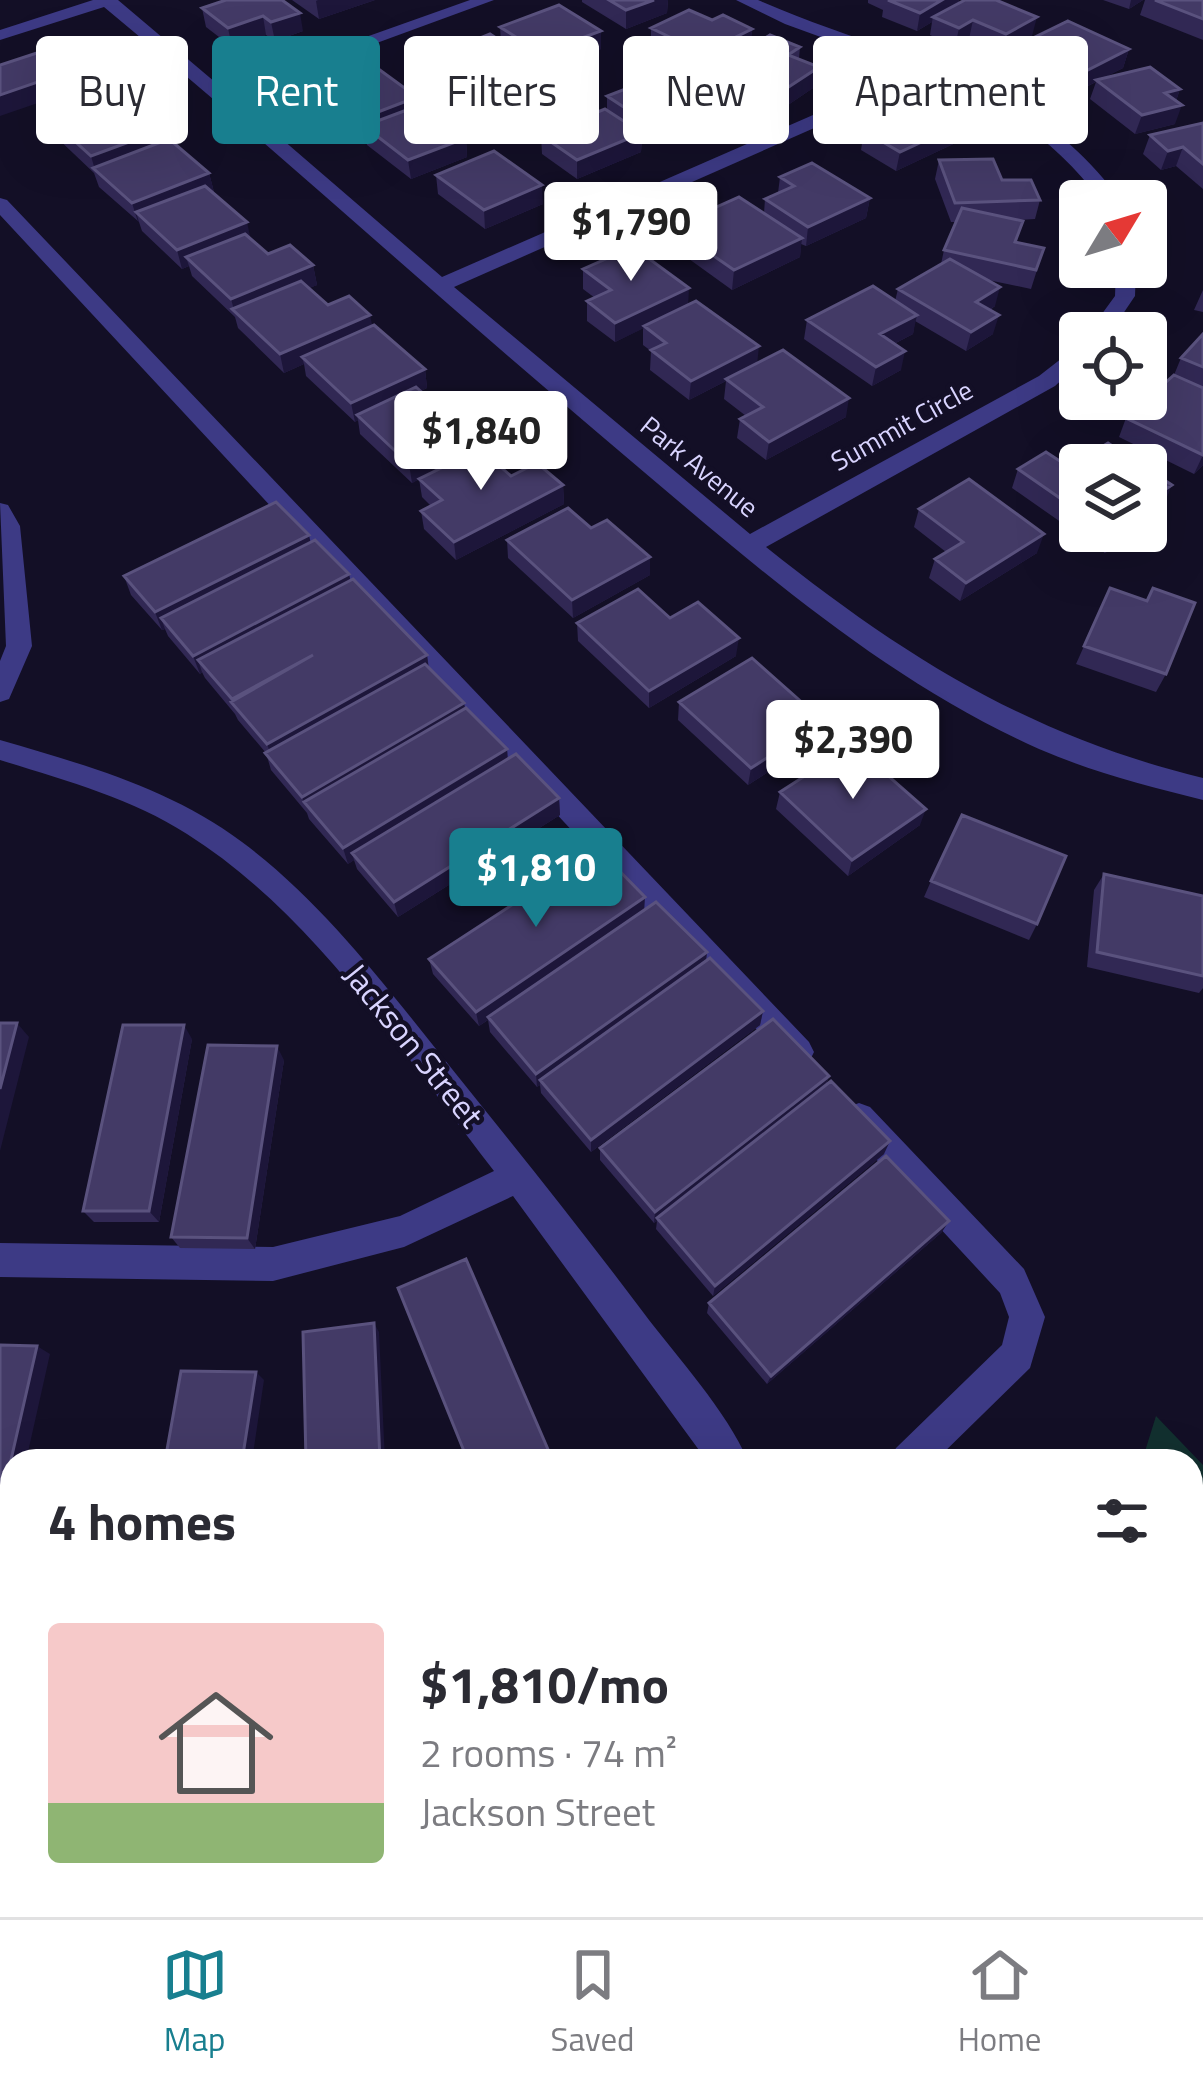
<!DOCTYPE html>
<html lang="en">
<head>
<meta charset="utf-8">
<style>
  :root { --surface:#fff; --page:#f2f2f3; --text:#2b2b33; --muted:#7c7c81; --line:#e1e1e2; --accent:#187f8f }
  body { margin:0; font-family:"Titillium Web",sans-serif; background:var(--page); color:var(--text); height:100vh; display:flex; flex-direction:column; font-size:45px; white-space:nowrap }
  * { box-sizing:border-box; margin:0 }
  p { font-size:39px; color:var(--muted) }
  .icon { flex:none; width:66px; height:66px; fill:none; stroke:currentColor; stroke-width:2; stroke-linecap:round; stroke-linejoin:round }
  .map { position:relative; flex:1; overflow:hidden }
  .sheet { position:absolute; left:0px; top:1449px; width:1203px; height:468px; display:flex; flex-direction:column; background:var(--surface); border-radius:36px 36px 0 0; box-shadow:0 12px 48px #0002 }
  .sheet>* { flex:none }
  .guide { position:absolute; left:36px; top:36px; width:1131px; height:108px; display:flex; gap:24px }
  .needle { width:78px; rotate:52deg }
  .controls { position:absolute; left:1059px; top:180px; display:grid; gap:24px }
  .controls a { display:grid; place-items:center; width:108px; height:108px; border-radius:12px; background:var(--surface); box-shadow:0 12px 48px #0002; font-size:60px }
  .price { position:absolute; translate:-50% -102px; padding:0 27px; border-radius:12px; background:#fff; color:#222; font-size:39px; line-height:78px; filter:drop-shadow(0 3px 6px #0008) }
  .price::after { content:''; position:absolute; left:50%; top:72px; width:36px; height:27px; margin-left:-18px; background:inherit; clip-path:polygon(0 0,100% 0,50% 100%) }
  .price.selected { background:var(--accent); color:#fff }
  ul { padding:0; list-style:none }
  li { display:flex; align-items:center; gap:36px; height:300px; padding:0 48px }
  li+li { border-top:3px solid var(--line) }
  li span { display:grid; place-items:center; flex:none; width:336px; height:240px; border-radius:12px; color:#555 }
  li>.icon { margin-inline-start:auto }
  span .icon { width:144px; height:144px; fill:#fffc; stroke-width:1 }
  li b { font-size:51px }
  h2 { display:flex; justify-content:space-between; align-items:center; height:144px; padding:0 48px; font-size:51px }
  .tag { padding:0 42px; border-radius:12px; background:var(--surface); box-shadow:0 12px 48px #0002; font-size:42px; line-height:108px }
  .tag.selected { background:var(--accent); color:#fff }
  .menu { display:flex; justify-content:space-around; align-items:center; height:168px; border-top:3px solid var(--line); background:var(--surface); font-size:33px; color:var(--muted) }
  .menu a { display:grid; justify-items:center; gap:6px }
  .menu .selected { color:var(--accent) }
  .map>svg:first-child { display:block }
</style>
</head>
<body>
<div class="map">
<svg width="1203" height="1917" viewBox="0 0 1203 1917">
  <rect width="100%" height="100%" fill="#130f26"/>
  <!-- green -->
  <path fill="#12302f" d="M 1156,1416 L 1203,1465 L 1203,1917 L 998,1917 L 1002,1905 L 1191,1905 L 1191,1461 L 1142,1461 Z"/>
  <g fill="none" stroke-linecap="round" stroke-linejoin="round">
    <!-- minor -->
    <path fill="#3d3a85" fill-rule="evenodd" d="M 93,0 L 118,0 L 222,88 L 470,0 L 494,0 L 232,96 L 442,277 L 914,71 L 785,24 L 736,0 L 758,0 C 893,60 1028,72 1121,201 L 1101,201 C 1057,141 1000,103 930,77 L 454,287 L 750,534 L 1039,376 L 1080,344 L 1080,363 L 1055,386 L 766,547 C 904,657 1030,736 1203,778 L 1203,800 C 1147,786 1092,772 1039,749 C 873,675 736,549 598,433 C 432,293 272,146 104,7 L 0,40 L 0,30 Z
      M 0,198 L 7,200 L 809,1042 L 814,1052 L 809,1062 L 798,1066 L 787,1062 L 0,215 Z
      M 1116,267 L 1136,267 L 1135,296 L 1110,333 L 1088,333 L 1115,296 Z
      M 0,503 L 8,505 L 20,526 L 32,646 L 9,699 L 0,702 L 0,661 L 6,646 Z
      M 0,740 C 85,765 170,788 242,842 C 320,900 380,979 440,1054 C 509,1140 577,1224 643,1312 C 676,1356 727,1411 748,1461 L 707,1461 L 513,1196 L 404,1247 L 273,1281 L 0,1277 L 0,1243 L 273,1247 L 400,1216 L 494,1171 C 403,1054 315,915 187,834 C 131,798 64,780 0,760 Z
      M 859,1103 L 870,1107 L 1024,1269 L 1045,1317 L 1030,1368 L 935,1461 L 890,1461 L 896,1448 L 1002,1345 L 1009,1317 L 1000,1293 L 848,1129 L 843,1118 L 848,1107 Z
      M 0,1682 L 12,1682 L 12,1722 L 0,1722 Z"/>
  </g>
  <!-- wall -->
  <path fill="#312854" d="M 226,0 L 303,31 L 275,41 L 266,35 L 232,47 L 206,27 L 202,8 Z
    M 292,0 L 375,0 L 319,19 Z
    M 582,0 L 668,0 L 667,13 L 626,29 L 582,2 Z
    M 868,0 L 959,0 L 958,4 L 1032,36 L 1002,53 L 969,39 L 955,47 L 930,35 L 932,22 L 917,31 L 882,17 L 883,10 L 868,3 Z
    M 1103,0 L 1143,0 L 1129,9 Z
    M 1145,0 L 1203,0 L 1203,40 L 1140,15 Z
    M 712,20 L 752,29 L 750,47 L 800,47 L 799,59 L 819,67 L 816,86 L 785,107 L 724,81 L 725,63 L 745,50 L 702,72 L 651,47 L 651,28 Z
    M 500,27 L 601,49 L 542,72 L 527,62 L 527,77 L 467,100 L 422,69 L 420,50 L 501,42 Z
    M 1029,40 L 1129,49 L 1123,68 L 1101,79 L 1180,89 L 1176,101 L 1175,124 L 1135,134 L 1090,99 L 1096,82 L 1070,95 L 1046,83 L 1049,71 L 1024,58 Z
    M 322,84 L 417,97 L 418,106 L 466,138 L 467,157 L 411,179 L 367,145 L 365,134 L 325,103 Z
    M 607,96 L 709,119 L 650,144 L 642,138 L 641,152 L 577,179 L 542,154 L 541,135 L 607,110 Z
    M 115,111 L 165,141 L 209,173 L 214,192 L 213,193 L 250,239 L 268,254 L 313,265 L 317,285 L 309,288 L 328,305 L 372,326 L 425,369 L 427,388 L 421,391 L 470,435 L 472,453 L 511,476 L 563,485 L 564,504 L 456,560 L 424,529 L 421,511 L 431,506 L 422,497 L 419,479 L 412,483 L 360,434 L 358,420 L 355,422 L 306,376 L 304,364 L 284,373 L 238,328 L 235,317 L 192,276 L 189,266 L 182,269 L 142,231 L 139,222 L 99,187 L 94,173 L 52,133 L 45,114 Z
    M 1203,123 L 1203,189 L 1176,166 L 1161,170 L 1143,154 L 1150,135 Z
    M 864,131 L 966,138 L 896,171 L 861,150 Z
    M 939,160 L 1002,180 L 1040,200 L 1035,219 L 1019,220 L 1017,243 L 1044,248 L 1031,289 L 988,280 L 995,306 L 990,310 L 993,334 L 966,351 L 915,321 L 913,334 L 894,344 L 901,370 L 872,386 L 804,339 L 807,320 L 895,301 L 898,289 L 941,264 L 944,250 L 956,222 L 951,222 L 935,179 Z
    M 436,175 L 543,204 L 485,229 L 438,194 Z
    M 780,177 L 870,198 L 866,218 L 806,246 L 801,244 L 800,257 L 732,290 L 671,246 L 672,227 L 764,213 L 765,199 L 778,193 Z
    M 583,269 L 688,305 L 757,363 L 846,417 L 766,460 L 737,438 L 740,419 L 746,416 L 724,399 L 726,381 L 689,400 L 650,370 L 651,351 L 643,345 L 643,328 L 615,342 L 587,321 L 587,301 L 595,298 L 583,289 Z
    M 1203,290 L 1203,312 L 1194,310 Z
    M 1203,334 L 1203,465 L 1194,474 L 1119,437 L 1126,418 L 1174,375 L 1181,358 Z
    M 1080,465 L 1080,531 L 1133,531 L 1130,537 L 1105,553 L 1012,488 L 1018,469 L 1069,467 Z
    M 919,509 L 1037,553 L 960,601 L 929,578 L 935,559 L 946,552 L 914,527 Z
    M 507,540 L 650,575 L 573,618 L 508,558 Z
    M 311,542 L 349,574 L 350,580 L 427,655 L 429,668 L 464,703 L 465,708 L 507,749 L 508,759 L 559,798 L 560,815 L 398,917 L 357,869 L 354,860 L 348,864 L 309,819 L 307,813 L 271,770 L 266,753 L 238,720 L 235,714 L 205,678 L 202,672 L 200,674 L 168,636 L 165,629 L 162,630 L 131,595 L 124,576 Z
    M 1110,588 L 1166,674 L 1156,692 L 1076,664 Z
    M 670,618 L 736,656 L 649,708 L 578,641 L 577,623 Z
    M 679,702 L 820,739 L 748,785 L 678,720 Z
    M 780,792 L 920,825 L 848,876 L 776,809 Z
    M 1104,874 L 1203,896 L 1203,988 L 1199,993 L 1087,967 L 1094,890 Z
    M 931,881 L 1037,924 L 1029,940 L 924,897 Z
    M 644,910 L 707,952 L 706,962 L 763,1011 L 760,1025 L 591,1152 L 541,1093 L 540,1085 L 537,1087 L 490,1032 L 488,1020 L 479,1026 L 433,974 L 429,959 Z
    M 192,1039 L 159,1222 L 94,1222 L 83,1211 Z
    M 284,1060 L 255,1249 L 180,1248 L 171,1237 Z
    M 829,1076 L 826,1085 L 884,1154 L 713,1296 L 656,1229 L 657,1221 L 654,1223 L 600,1160 L 600,1148 Z
    M 942,1232 L 767,1384 L 707,1313 L 709,1303 Z"/>
  <!-- shaded-wall -->
  <path fill="#1d163a" d="M 318,0 L 375,0 L 319,19 L 316,1 Z
    M 654,0 L 668,0 L 667,13 L 626,29 L 626,10 Z
    M 942,0 L 959,0 L 957,8 L 933,17 L 932,22 L 917,31 L 920,13 Z
    M 1131,0 L 1143,0 L 1129,9 Z
    M 300,13 L 303,31 L 275,41 L 271,22 Z
    M 263,16 L 266,35 L 232,47 L 228,28 Z
    M 1037,17 L 1032,36 L 1002,53 L 1006,34 Z
    M 973,20 L 969,39 L 955,47 L 959,28 Z
    M 752,29 L 750,48 L 702,72 L 703,53 Z
    M 601,31 L 601,49 L 542,72 L 541,53 Z
    M 1129,49 L 1123,68 L 1070,95 L 1076,76 Z
    M 527,58 L 527,77 L 467,100 L 465,81 Z
    M 819,67 L 816,86 L 785,107 L 787,88 Z
    M 67,72 L 73,91 L 0,116 L 0,95 Z
    M 1180,89 L 1174,107 L 1182,105 L 1175,124 L 1135,134 L 1142,115 L 1165,93 Z
    M 417,97 L 419,116 L 367,128 L 365,117 Z
    M 711,100 L 709,119 L 650,144 L 651,125 Z
    M 971,119 L 966,138 L 896,171 L 900,152 Z
    M 162,130 L 167,150 L 95,170 L 91,156 Z
    M 642,133 L 641,152 L 577,179 L 577,160 Z
    M 466,138 L 467,157 L 411,179 L 408,160 Z
    M 1183,147 L 1176,166 L 1161,170 L 1168,151 Z
    M 209,173 L 214,192 L 144,220 L 136,212 L 139,222 L 138,222 L 132,203 Z
    M 542,185 L 543,204 L 485,229 L 484,210 Z
    M 870,198 L 866,218 L 806,246 L 808,227 Z
    M 247,222 L 251,241 L 186,257 L 189,266 L 182,269 L 177,250 Z
    M 802,238 L 800,257 L 732,290 L 734,270 Z
    M 313,265 L 317,285 L 241,316 L 234,310 L 231,299 Z
    M 1000,287 L 995,306 L 971,321 L 976,302 Z
    M 689,288 L 688,307 L 615,342 L 615,323 Z
    M 370,315 L 374,334 L 302,357 L 304,364 L 284,373 L 280,354 Z
    M 917,315 L 913,334 L 876,353 L 880,334 Z
    M 999,315 L 993,334 L 966,351 L 971,332 Z
    M 759,346 L 757,365 L 689,400 L 691,381 Z
    M 905,351 L 901,370 L 872,386 L 876,367 Z
    M 425,369 L 427,388 L 361,419 L 357,415 L 358,420 L 355,422 L 351,403 Z
    M 849,398 L 846,417 L 766,460 L 769,442 Z
    M 470,435 L 472,454 L 412,483 L 409,464 Z
    M 1203,455 L 1203,465 L 1194,474 Z
    M 563,485 L 564,504 L 456,560 L 454,542 Z
    M 1172,485 L 1164,504 L 1146,516 L 1146,502 Z
    M 1119,531 L 1133,531 L 1130,537 L 1105,553 L 1113,535 Z
    M 1044,534 L 1037,553 L 960,601 L 966,583 Z
    M 309,535 L 313,553 L 161,618 L 165,629 L 162,630 L 155,612 Z
    M 650,557 L 650,575 L 573,618 L 572,600 Z
    M 349,574 L 353,593 L 198,660 L 202,672 L 200,674 L 193,656 Z
    M 739,638 L 736,656 L 649,708 L 649,691 Z
    M 427,655 L 429,672 L 273,761 L 267,744 Z
    M 464,703 L 467,720 L 304,803 L 302,797 Z
    M 824,722 L 820,739 L 748,785 L 751,768 Z
    M 507,749 L 508,766 L 352,853 L 354,860 L 348,864 L 343,848 Z
    M 559,798 L 560,815 L 398,917 L 394,902 Z
    M 926,809 L 920,825 L 848,876 L 852,860 Z
    M 645,897 L 644,913 L 479,1026 L 476,1012 Z
    M 707,952 L 705,967 L 540,1080 L 540,1085 L 537,1087 L 536,1074 Z
    M 763,1011 L 760,1025 L 591,1152 L 591,1140 Z
    M 17,1023 L 29,1037 L 0,1151 L 0,1089 Z
    M 184,1025 L 192,1039 L 159,1222 L 149,1211 Z
    M 277,1046 L 284,1060 L 255,1249 L 247,1238 Z
    M 829,1076 L 824,1089 L 654,1223 L 655,1212 Z
    M 890,1141 L 884,1154 L 713,1296 L 715,1286 Z
    M 949,1221 L 942,1232 L 767,1384 L 771,1376 Z
    M 374,1323 L 379,1332 L 385,1461 L 380,1461 Z
    M 37,1346 L 50,1354 L 26,1461 L 12,1461 L 12,1526 L 0,1580 L 0,1508 Z
    M 256,1372 L 264,1380 L 252,1461 L 242,1461 Z"/>
  <!-- building -->
  <path fill="#433a66" stroke="#5a527e" stroke-width="3" d="M 226,0 L 282,0 L 300,13 L 271,22 L 263,16 L 228,28 L 202,8 Z
    M 609,0 L 654,0 L 626,10 Z
    M 888,0 L 942,0 L 920,13 Z
    M 965,0 L 996,0 L 1037,17 L 1006,34 L 973,20 L 959,28 L 933,17 Z
    M 1155,0 L 1203,0 L 1203,19 Z
    M 559,5 L 601,31 L 541,53 L 500,27 Z
    M 689,10 L 712,20 L 723,15 L 752,29 L 703,53 L 651,28 Z
    M 1068,21 L 1129,49 L 1076,76 L 1051,64 L 1065,57 L 1029,40 Z
    M 490,34 L 527,58 L 465,81 L 420,50 L 453,38 L 463,45 Z
    M 770,35 L 800,47 L 788,55 L 819,67 L 787,88 L 725,63 Z
    M 43,51 L 67,72 L 0,95 L 0,65 Z
    M 373,65 L 417,97 L 365,117 L 322,84 Z
    M 1150,67 L 1180,89 L 1165,93 L 1182,105 L 1142,115 L 1096,80 Z
    M 667,73 L 711,100 L 651,125 L 607,96 Z
    M 98,96 L 115,111 L 132,105 L 162,130 L 91,156 L 45,114 Z
    M 934,99 L 971,119 L 900,152 L 864,131 Z
    M 420,105 L 466,138 L 408,160 L 364,126 Z
    M 605,109 L 642,133 L 577,160 L 541,135 Z
    M 1203,123 L 1203,164 L 1183,147 L 1168,151 L 1150,135 Z
    M 169,139 L 209,173 L 132,203 L 93,168 Z
    M 494,151 L 542,185 L 484,210 L 436,175 Z
    M 993,159 L 1002,180 L 1031,180 L 1040,200 L 955,203 L 939,160 Z
    M 812,163 L 870,198 L 808,227 L 765,199 L 794,186 L 780,177 Z
    M 205,186 L 247,222 L 177,250 L 136,212 Z
    M 739,197 L 802,238 L 734,270 L 672,227 Z
    M 962,208 L 1023,221 L 1015,242 L 1044,248 L 1036,270 L 944,250 Z
    M 245,234 L 268,254 L 290,245 L 313,265 L 231,299 L 186,257 Z
    M 633,247 L 689,288 L 615,323 L 587,301 L 611,290 L 583,269 Z
    M 950,259 L 1000,287 L 976,302 L 999,315 L 971,332 L 898,289 Z
    M 301,281 L 328,305 L 349,296 L 370,315 L 280,354 L 232,309 Z
    M 873,286 L 917,315 L 880,334 L 905,351 L 876,367 L 807,320 Z
    M 696,301 L 759,346 L 691,381 L 651,350 L 666,343 L 644,326 Z
    M 374,325 L 425,369 L 351,403 L 302,357 Z
    M 1203,334 L 1203,367 L 1181,358 Z
    M 783,350 L 849,398 L 769,442 L 740,419 L 763,407 L 726,379 Z
    M 1174,375 L 1203,388 L 1203,455 L 1126,418 Z
    M 416,387 L 470,435 L 409,464 L 357,415 Z
    M 1108,443 L 1141,465 L 1080,465 L 1080,512 L 1018,469 L 1046,452 L 1069,467 Z
    M 480,449 L 511,476 L 537,463 L 563,485 L 454,542 L 421,511 L 442,500 L 419,479 Z
    M 1146,468 L 1172,485 L 1146,502 Z
    M 969,479 L 1044,534 L 966,583 L 935,559 L 963,542 L 919,509 Z
    M 276,502 L 309,535 L 155,612 L 124,576 Z
    M 568,508 L 591,528 L 607,520 L 650,557 L 572,600 L 507,540 Z
    M 315,540 L 349,574 L 193,656 L 161,618 Z
    M 353,579 L 427,655 L 267,744 L 231,702 L 313,655 L 232,699 L 198,660 Z
    M 1110,588 L 1147,601 L 1153,588 L 1195,603 L 1166,674 L 1084,646 Z
    M 638,589 L 670,618 L 698,602 L 739,638 L 649,691 L 577,623 Z
    M 752,658 L 824,722 L 751,768 L 679,702 Z
    M 425,664 L 464,703 L 302,797 L 265,753 Z
    M 466,708 L 507,749 L 343,848 L 304,802 Z
    M 853,745 L 926,809 L 852,860 L 780,792 Z
    M 516,754 L 559,798 L 394,902 L 352,853 Z
    M 962,815 L 1066,856 L 1037,924 L 931,881 Z
    M 598,849 L 645,897 L 476,1012 L 429,959 Z
    M 1104,874 L 1203,896 L 1203,976 L 1097,952 Z
    M 656,902 L 707,952 L 536,1074 L 488,1017 Z
    M 710,958 L 763,1011 L 591,1140 L 540,1080 Z
    M 773,1019 L 829,1076 L 655,1212 L 600,1148 Z
    M 0,1023 L 17,1023 L 0,1089 Z
    M 123,1025 L 184,1025 L 149,1211 L 83,1211 Z
    M 208,1045 L 277,1046 L 247,1238 L 171,1237 Z
    M 831,1081 L 890,1141 L 715,1286 L 657,1218 Z
    M 886,1156 L 949,1221 L 771,1376 L 709,1303 Z
    M 466,1259 L 553,1461 L 468,1461 L 398,1288 Z
    M 374,1323 L 380,1461 L 306,1461 L 303,1332 Z
    M 0,1345 L 37,1346 L 0,1508 Z
    M 181,1371 L 256,1372 L 242,1461 L 165,1461 Z"/>
  <g text-anchor="middle" stroke-width="9" stroke-linejoin="round" paint-order="stroke">
    <!-- far-street labels -->
    <g font-size="27" fill="#d9d4ff" stroke="#130f26">
      <text transform="translate(902 426) rotate(-29)" y="9">Summit Circle</text>
      <text transform="translate(699 467) rotate(39)" y="9">Park Avenue</text>
    </g>
    <!-- street labels -->
    <g font-size="33" fill="#d9d4ff" stroke="#130f26">
      <text transform="translate(414 1045) rotate(51)" y="12">Jackson Street</text>
    </g>
  </g>
</svg>
<div class="controls">
<a><svg class="needle" viewBox="-14 -14 28 28"><path d="M0-13l5 13h-10z" fill="#e53935"/><path d="M0 13l5-13h-10z" fill="#7c7c81"/></svg></a>
<a><svg class="icon" aria-label="locate" viewBox="0 0 24 24"><circle cx="12" cy="12" r="6"/><path d="M12 2v4M12 18v4M2 12h4M18 12h4"/></svg></a>
<a><svg class="icon" aria-label="layers" viewBox="0 0 24 24"><path d="M12 4l9 5-9 5-9-5zM3 14l9 5 9-5"/></svg></a>
</div>
<b class="price" style="left:631px;top:284px">$1,790</b>
<b class="price" style="left:481px;top:493px">$1,840</b>
<b class="price" style="left:853px;top:802px">$2,390</b>
<b class="price selected" style="left:536px;top:930px">$1,810</b>
<div class="guide">
<a class="tag">Buy</a>
<a class="tag selected">Rent</a>
<a class="tag">Filters</a>
<a class="tag">New</a>
<a class="tag">Apartment</a>
</div>
<section class="sheet">
<h2>4 homes<svg class="icon" aria-label="filters" viewBox="0 0 24 24"><path d="M4 7h16M4 17h16"/><circle cx="9" cy="7" r="2"/><circle cx="15" cy="17" r="2"/></svg></h2>
<ul>
<li><span style="background:linear-gradient(#f6c9c9 75%,#8fb573 0)"><svg class="icon" aria-label="home" viewBox="0 0 24 24"><path d="M3 11l9-7 9 7M6 9v11h12V9"/></svg></span><div><b>$1,810/mo</b><p>2 rooms · 74 m²</p><p>Jackson Street</p></div></li>
</ul>
</section>
</div>
<nav class="menu">
<a class="selected"><svg class="icon" aria-label="map" viewBox="0 0 24 24"><path d="M3 6l6-2 6 2 6-2v14l-6 2-6-2-6 2zM9 4v14M15 6v14"/></svg>Map</a>
<a><svg class="icon" aria-label="saved" viewBox="0 0 24 24"><path d="M7 4h10v16l-5-4-5 4z"/></svg>Saved</a>
<a><svg class="icon" aria-label="home" viewBox="0 0 24 24"><path d="M3 11l9-7 9 7M6 9v11h12V9"/></svg>Home</a>
</nav>
</body>
</html>
